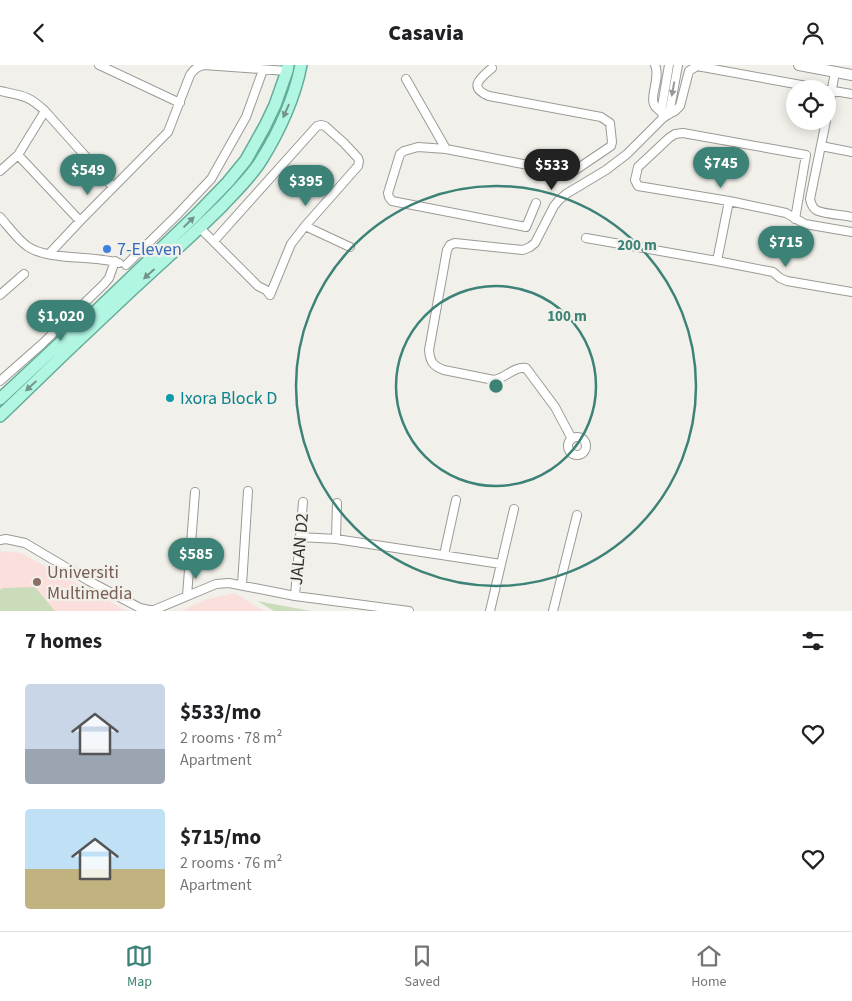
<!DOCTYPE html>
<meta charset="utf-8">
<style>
body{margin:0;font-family:"Source Sans 3",sans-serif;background:#f2f2f2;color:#202124;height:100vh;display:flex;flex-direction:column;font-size:19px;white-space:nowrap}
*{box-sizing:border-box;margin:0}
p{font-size:16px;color:#757577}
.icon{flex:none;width:28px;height:28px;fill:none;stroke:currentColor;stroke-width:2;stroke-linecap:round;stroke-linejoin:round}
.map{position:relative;height:546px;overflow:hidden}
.side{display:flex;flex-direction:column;background:#fff;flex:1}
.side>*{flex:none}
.fabs{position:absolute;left:786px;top:15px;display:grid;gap:10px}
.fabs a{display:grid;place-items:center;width:50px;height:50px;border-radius:50%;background:#fff;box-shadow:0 2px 12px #0003;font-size:25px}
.price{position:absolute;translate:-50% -42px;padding:0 11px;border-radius:18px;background:#3d8276;color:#fff;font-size:16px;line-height:32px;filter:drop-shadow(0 1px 2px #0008)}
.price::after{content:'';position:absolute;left:50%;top:30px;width:15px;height:11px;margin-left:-8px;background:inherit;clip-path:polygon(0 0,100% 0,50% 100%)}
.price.active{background:#222;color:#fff}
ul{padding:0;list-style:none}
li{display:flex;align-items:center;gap:15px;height:125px;padding:0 25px}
li span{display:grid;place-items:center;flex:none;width:140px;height:100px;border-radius:5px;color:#555}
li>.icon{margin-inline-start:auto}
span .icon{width:60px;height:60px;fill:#fffc;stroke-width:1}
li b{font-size:21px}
h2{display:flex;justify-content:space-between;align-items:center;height:60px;padding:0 25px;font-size:21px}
header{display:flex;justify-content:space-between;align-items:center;height:65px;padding:0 25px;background:#fff;font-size:22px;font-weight:800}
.tabs{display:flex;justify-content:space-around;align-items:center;height:70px;border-top:1px solid #e0e0e0;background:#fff;font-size:14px;color:#757577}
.tabs a{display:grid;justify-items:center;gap:2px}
.tabs .active{color:#3d8276}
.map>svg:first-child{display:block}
</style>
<header><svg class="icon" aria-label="back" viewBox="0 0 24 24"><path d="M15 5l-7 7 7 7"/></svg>Casavia<svg class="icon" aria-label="person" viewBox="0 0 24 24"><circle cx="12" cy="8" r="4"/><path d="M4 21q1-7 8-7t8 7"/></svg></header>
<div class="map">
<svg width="852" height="546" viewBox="0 0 852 546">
<rect width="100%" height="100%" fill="#f2f0ea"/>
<path fill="#fadfdc" d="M0,486L21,488L127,546H0Z
M235,528L264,546H181L204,535Z"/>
<path fill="#cbdcbb" d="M35,522L55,546H0V525L3,523Z
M257,536L311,546H274Z"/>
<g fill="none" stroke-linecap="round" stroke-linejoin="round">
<defs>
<path id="minor" d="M99,0L180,38
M655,0C663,19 638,42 669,49
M492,3C481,13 467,22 489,31L601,52L610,58L612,77L611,81L574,106L564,107L446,84L418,82L404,86L400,89L388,128L389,132L392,136L526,162L536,138
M406,14L446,84
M828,25L852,29
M0,26C23,31 28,30 45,46L113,122
M828,46L835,7
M662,49L661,47L669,0
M669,49L678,0
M826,56L810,134C811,139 812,142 816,145C822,149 844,150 852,152
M821,81L852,87
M18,90L80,156
M0,106L18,90L45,46
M0,152C8,161 18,175 27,181C47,196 94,190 119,198
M795,154L806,90L683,68L675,69L669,73L638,102L635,115L638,121L729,136L786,148L805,159L852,167
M305,161L350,182
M200,163L258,221L266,225L270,230
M586,173L717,196L729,136
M214,176L317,61L321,60L325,61L344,78L358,93L359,96L358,101L305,161L291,179L270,230
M49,189L80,156L168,67L190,10C194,4 197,2 204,0L287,6
M717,196L773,207L780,213L787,216L852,227
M126,200L176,151L211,114L246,52L263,5
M0,230L24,209
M0,316L42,279L104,219L109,213L115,196
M568 381a9 9 0 1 1 18 0a9 9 0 1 1-18 0Z
M572,374L555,342L526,303C514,301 506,313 494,315L444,305C433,301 430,297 429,285L447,185L450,180L455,178L523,185L530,182L535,178L554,141L559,135L566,129L606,105L627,89L663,53L669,49L675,46L680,41L689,6L697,1L823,24
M300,472L336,474L501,499
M336,474L337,438
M0,475L6,474L25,478L89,516L140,543L149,545H154L216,519L229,518L295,531L409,546
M444,490L456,435
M242,520L248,426
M187,531L195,427
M295,531L303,437
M490,546L514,444
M553,546L577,450"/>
<path id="secondary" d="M799,0L852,10"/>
<path id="primary" d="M0,334L61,277L95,247L197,149L228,117L246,95L265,61L275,40L287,6L288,0
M0,351C44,308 89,265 134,223C164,195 194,169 223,140C236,126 252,111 262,94C279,67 295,32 301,0"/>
</defs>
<use href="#minor" stroke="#9c9a95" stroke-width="10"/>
<use href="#secondary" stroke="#9c9a95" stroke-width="12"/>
<use href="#primary" stroke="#63ad99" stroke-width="14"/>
<use href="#minor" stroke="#fff" stroke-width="8"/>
<use href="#secondary" stroke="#fff" stroke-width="10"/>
<use href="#primary" stroke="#b1f5e3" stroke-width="11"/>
</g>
<defs><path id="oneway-solid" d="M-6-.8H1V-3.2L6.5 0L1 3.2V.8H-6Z" transform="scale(1.25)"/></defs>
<use fill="#989898" href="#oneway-solid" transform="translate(673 24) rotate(100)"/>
<g fill="#72948a">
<use href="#oneway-solid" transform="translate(286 46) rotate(114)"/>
<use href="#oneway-solid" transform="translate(189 157) rotate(-44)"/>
<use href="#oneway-solid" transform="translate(149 209) rotate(138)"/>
<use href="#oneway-solid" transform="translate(31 321) rotate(137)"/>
</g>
<g fill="none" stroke="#3d8276" stroke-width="2.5">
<circle cx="496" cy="321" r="100"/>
<circle cx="496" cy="321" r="200"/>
</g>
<circle fill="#3f7fe0" stroke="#f2f0ea" stroke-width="2" cx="107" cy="184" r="5"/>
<circle fill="#0f9aa8" stroke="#f2f0ea" stroke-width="2" cx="170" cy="333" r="5"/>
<circle fill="#8d6e63" stroke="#f2f0ea" stroke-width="2" cx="37" cy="517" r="5"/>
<g text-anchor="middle" stroke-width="4.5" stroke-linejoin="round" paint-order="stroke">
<g font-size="18" fill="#366cbe" stroke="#f2f0ea" text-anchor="start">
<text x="117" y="190">7-Eleven</text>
</g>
<g font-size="18" fill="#0d838f" stroke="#f2f0ea" text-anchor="start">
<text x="180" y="339">Ixora Block D</text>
</g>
<g font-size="18" fill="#323230" stroke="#f2f0ea">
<text transform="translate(299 484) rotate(-85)" y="6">JALAN D2</text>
</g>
<g font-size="18" fill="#785e54" stroke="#f2f0ea" text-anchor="start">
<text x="47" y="513">Universiti<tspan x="47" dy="21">Multimedia</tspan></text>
</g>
</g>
<circle cx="496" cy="321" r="8" fill="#3d8276" stroke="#f2f0ea" stroke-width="2.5"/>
<g font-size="15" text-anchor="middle" font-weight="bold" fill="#3d8276" stroke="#f2f0ea" stroke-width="4.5" stroke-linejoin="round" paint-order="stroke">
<text x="637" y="185">200 m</text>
<text x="567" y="256">100 m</text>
</g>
</svg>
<div class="fabs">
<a><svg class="icon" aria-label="locate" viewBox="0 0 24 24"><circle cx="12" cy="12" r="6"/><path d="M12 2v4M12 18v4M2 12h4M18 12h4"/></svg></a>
</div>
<b class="price" style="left:721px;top:124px">$745</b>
<b class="price active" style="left:552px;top:126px">$533</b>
<b class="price" style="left:88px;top:131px">$549</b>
<b class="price" style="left:306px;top:142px">$395</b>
<b class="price" style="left:786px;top:203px">$715</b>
<b class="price" style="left:61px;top:277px">$1,020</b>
<b class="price" style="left:196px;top:515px">$585</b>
</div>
<section class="side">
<h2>7 homes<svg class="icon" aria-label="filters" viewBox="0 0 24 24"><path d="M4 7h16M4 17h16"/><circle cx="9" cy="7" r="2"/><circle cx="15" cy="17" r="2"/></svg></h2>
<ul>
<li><span style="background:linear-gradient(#c9d6e8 65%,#9aa5b1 0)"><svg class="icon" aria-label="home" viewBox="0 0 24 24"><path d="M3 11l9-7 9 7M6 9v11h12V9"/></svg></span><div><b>$533/mo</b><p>2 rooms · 78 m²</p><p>Apartment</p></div><svg class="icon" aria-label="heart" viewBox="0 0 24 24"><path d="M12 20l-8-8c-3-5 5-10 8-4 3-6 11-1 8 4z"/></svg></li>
<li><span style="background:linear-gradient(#bfe0f5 60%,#c2b280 0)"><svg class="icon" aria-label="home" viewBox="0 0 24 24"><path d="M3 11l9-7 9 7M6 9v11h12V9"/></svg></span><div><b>$715/mo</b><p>2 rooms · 76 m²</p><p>Apartment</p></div><svg class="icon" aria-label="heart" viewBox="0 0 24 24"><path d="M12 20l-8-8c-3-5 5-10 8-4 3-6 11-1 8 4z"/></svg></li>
</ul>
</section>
<nav class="tabs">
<a class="active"><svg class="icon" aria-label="map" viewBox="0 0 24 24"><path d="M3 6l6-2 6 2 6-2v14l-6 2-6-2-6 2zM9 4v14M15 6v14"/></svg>Map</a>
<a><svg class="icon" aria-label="saved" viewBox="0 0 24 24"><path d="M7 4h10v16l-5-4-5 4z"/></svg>Saved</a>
<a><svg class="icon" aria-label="home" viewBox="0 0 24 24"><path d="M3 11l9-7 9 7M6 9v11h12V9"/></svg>Home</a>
</nav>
